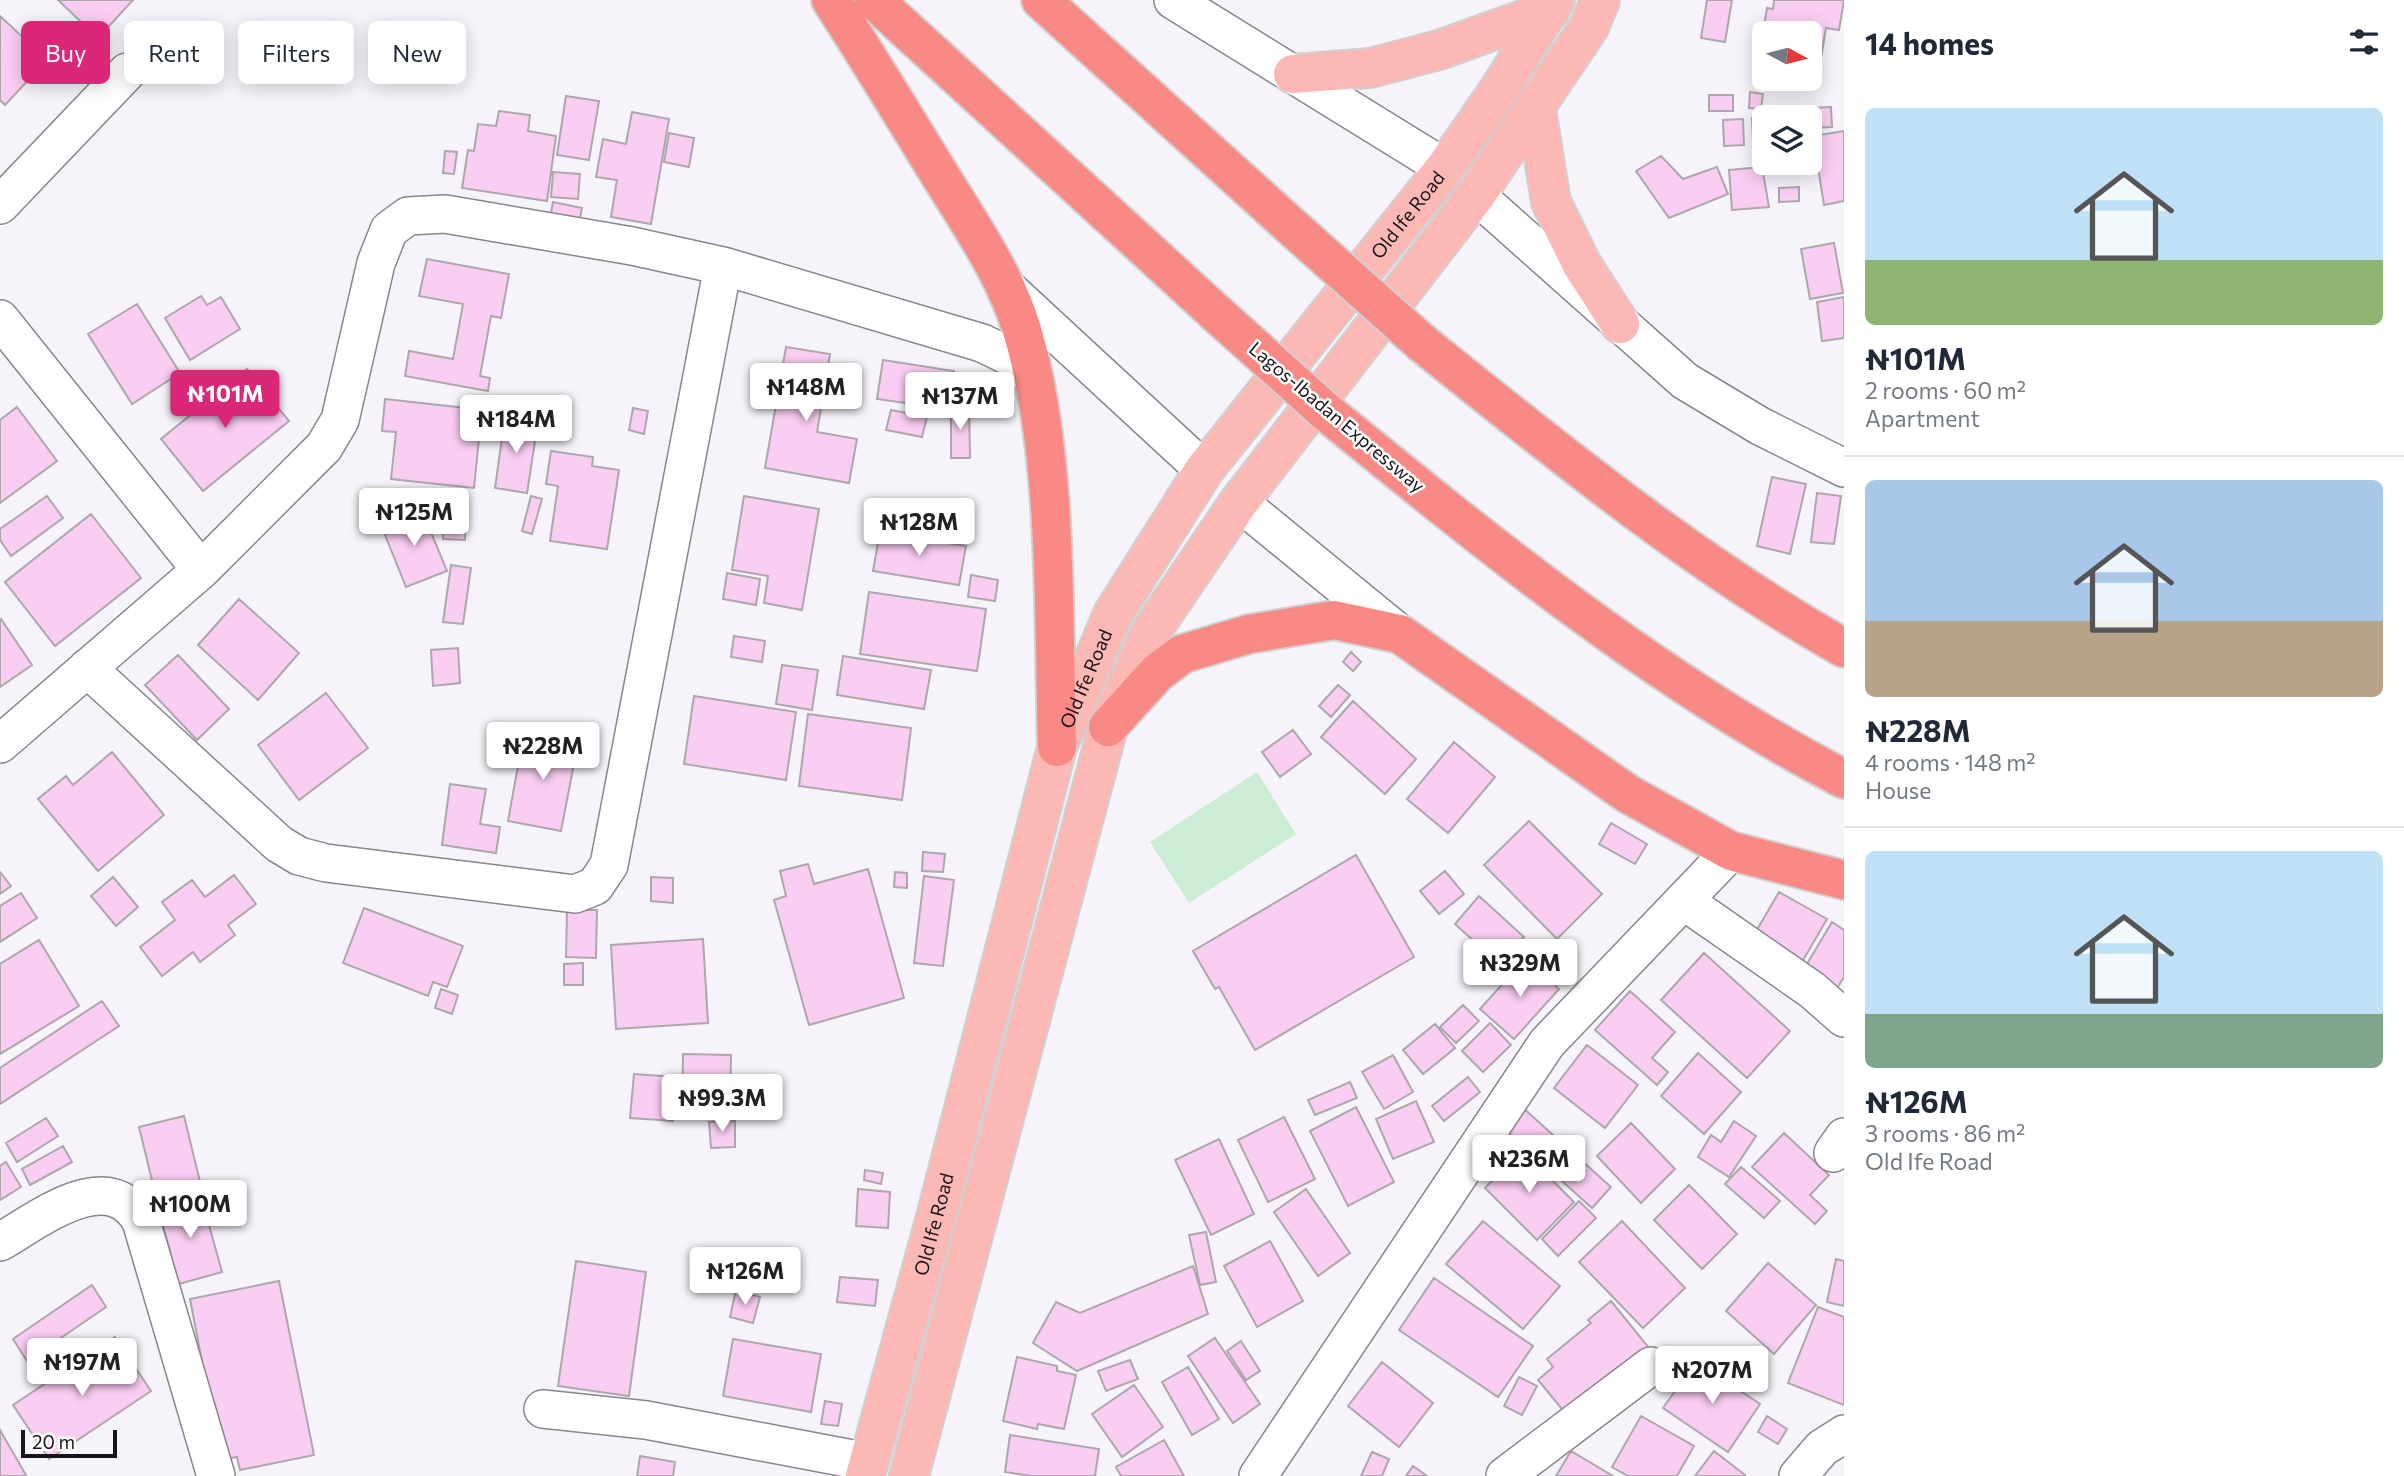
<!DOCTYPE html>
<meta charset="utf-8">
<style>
body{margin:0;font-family:Commissioner,sans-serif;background:#f2f2f3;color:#1f2937;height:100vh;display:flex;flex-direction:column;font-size:26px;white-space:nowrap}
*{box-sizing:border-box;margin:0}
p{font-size:23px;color:#747a83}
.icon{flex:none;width:38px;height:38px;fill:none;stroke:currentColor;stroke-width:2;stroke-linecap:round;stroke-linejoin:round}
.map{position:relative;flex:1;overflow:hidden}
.panel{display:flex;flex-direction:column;background:#fff;width:560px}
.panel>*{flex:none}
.guide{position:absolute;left:21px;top:21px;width:665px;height:63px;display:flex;gap:14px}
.needle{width:46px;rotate:97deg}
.controls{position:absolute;left:1752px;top:21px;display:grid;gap:14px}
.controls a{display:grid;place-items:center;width:70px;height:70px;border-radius:10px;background:#fff;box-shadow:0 4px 18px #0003;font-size:35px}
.scale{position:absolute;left:21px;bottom:18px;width:96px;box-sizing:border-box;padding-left:7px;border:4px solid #171518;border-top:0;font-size:19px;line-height:24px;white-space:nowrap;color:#171518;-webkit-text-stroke:5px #fff;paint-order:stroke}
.price{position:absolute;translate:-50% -60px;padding:0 16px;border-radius:7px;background:#fff;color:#222;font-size:23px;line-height:46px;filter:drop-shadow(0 2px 4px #0008)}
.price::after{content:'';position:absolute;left:50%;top:42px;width:21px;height:16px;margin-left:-10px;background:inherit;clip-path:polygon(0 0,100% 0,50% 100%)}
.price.selected{background:#db2777;color:#fff}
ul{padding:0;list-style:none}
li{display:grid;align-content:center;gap:14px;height:371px;padding:0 21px}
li+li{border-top:2px solid #e0e1e3}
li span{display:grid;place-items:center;height:217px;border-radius:10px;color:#555}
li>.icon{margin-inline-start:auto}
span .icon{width:126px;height:126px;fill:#fffc;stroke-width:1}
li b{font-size:30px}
h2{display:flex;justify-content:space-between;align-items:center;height:84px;padding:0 21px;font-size:30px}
.tag{padding:0 24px;border-radius:10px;background:#fff;box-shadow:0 4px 18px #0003;font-size:24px;line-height:63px}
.tag.selected{background:#db2777;color:#fff}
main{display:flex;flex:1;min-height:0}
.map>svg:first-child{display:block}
</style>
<main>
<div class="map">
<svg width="1844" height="1476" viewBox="0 0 1844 1476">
<rect width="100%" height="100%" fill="#f7f3fa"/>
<path fill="#ccedd5" d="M1257,772L1296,834L1189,903L1150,842Z"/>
<path fill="#facef2" stroke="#ada7ac" stroke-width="2" d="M58,0H133L98,38Z
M1707,0H1732L1725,42L1701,38Z
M1774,0H1844L1839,30L1826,28L1818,76L1810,75V33H1764V67L1757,66L1767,8L1773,9Z
M0,16L47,60L5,105L0,100Z
M1750,92L1763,94L1761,109L1749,108Z
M1709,95H1733V111H1709Z
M566,96L599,101L589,160L557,155Z
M1831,107L1832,127L1811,128V108Z
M499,111L530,115L528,131L556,136L547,201L462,188L468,150L474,151L478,124L496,126Z
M1792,111L1793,117H1770V113Z
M632,112L669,119L651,224L611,217L617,180L596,177L603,139L626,144Z
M1752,118H1764V139L1753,140Z
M1743,119L1744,145L1724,146L1723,120Z
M1844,131V201L1824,205L1813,136Z
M669,133L694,138L689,167L664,162Z
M445,151L457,152L454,174L443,173Z
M1661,156L1683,179L1717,167L1728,194L1669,218L1636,171Z
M1762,167L1769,207L1732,210L1729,170Z
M553,172L580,174L578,199L551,197Z
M1799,187V201L1779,202V188Z
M553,202L582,208L579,223L550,218Z
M1834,243L1843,293L1810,299L1801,249Z
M427,259L509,274L501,318L491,316L480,376L490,378L488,391L405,376L409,351L453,359L463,304L419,296Z
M201,296L207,305L221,297L240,329L190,360L165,318Z
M1844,297V338L1822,341L1817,302Z
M137,304L180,373L132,404L88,334Z
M786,347L830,354L817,432L857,439L849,483L765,468Z
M883,360L954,371L949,409L877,399Z
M247,369L289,421L203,491L161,439Z
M385,399L502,412L499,440L479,438L474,488L391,479L396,432L382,431Z
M969,405L970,458H951V406Z
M17,407L57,461L0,503V420Z
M633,408L648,411L644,434L629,430Z
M891,410L927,417L922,437L886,430Z
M505,417L538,422L527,493L495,488Z
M551,451L593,457L592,466L619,470L607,549L550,541L558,486L546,484Z
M1772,477L1806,484L1790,554L1757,546Z
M1817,493L1841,496L1834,544L1811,542Z
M47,496L63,518L11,556L0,540V529Z
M531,496L542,499L532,534L522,531Z
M744,496L819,509L802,610L764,603L768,576L732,570Z
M880,502L905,506L900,528L876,524Z
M421,508L447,571L406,587L381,525Z
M909,510L922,512L920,524L907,522Z
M927,510L967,516L964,535L924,529Z
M444,512H466L465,540L443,539Z
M91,514L141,578L55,646L5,582Z
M880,532L966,546L959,585L873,571Z
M451,565L471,568L463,624L443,622Z
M727,573L760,579L756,605L723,599Z
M971,575L998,580L995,601L968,597Z
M869,592L986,609L977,671L860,654Z
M239,599L299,653L258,700L198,645Z
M1,619L32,665L0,687V620Z
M734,636L765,641L762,662L731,657Z
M458,648L460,683L433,686L431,650Z
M1351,652L1361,662L1353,671L1343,662Z
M178,655L229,709L197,740L145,685Z
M843,656L931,670L924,709L837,695Z
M782,665L818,670L812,710L776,704Z
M1338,685L1350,695L1331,717L1319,706Z
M326,693L368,748L299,800L258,745Z
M694,696L796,712L786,780L684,764Z
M1353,701L1416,759L1385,794L1321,737Z
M808,714L911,728L902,800L799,786Z
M1293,730L1311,754L1280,777L1262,752Z
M524,733L578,743L561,831L508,821Z
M1454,742L1495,777L1448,833L1407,799Z
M112,752L164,815L98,871L38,799L66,776L73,785Z
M450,784L486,789L480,824L500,827L496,853L442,845Z
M1529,821L1602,894L1557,939L1484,865Z
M1611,823L1647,844L1635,864L1599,844Z
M923,852L945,854L943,872L922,871Z
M1356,855L1414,957L1255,1050L1219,987L1215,989L1193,951Z
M808,864L814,884L868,869L904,998L809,1025L774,900L786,896L780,871Z
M1445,871L1464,894L1439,914L1420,891Z
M0,872L11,886L0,894Z
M895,872L907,873V888L894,887Z
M234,875L256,904L228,925L235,935L200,962L193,952L162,976L140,947L175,920L162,902L192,880L205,897Z
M924,876L954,880L943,966L914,963Z
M113,877L138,907L116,926L91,896Z
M651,877L673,878V903L651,901Z
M1779,892L1827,919L1802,962L1754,935Z
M21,893L37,918L0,942V906Z
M1479,896L1524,937L1499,964L1455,924Z
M364,908L463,946L447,987L433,982L428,996L343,963Z
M567,910H597L596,958L566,957Z
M1832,922L1844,930V977L1834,993L1801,974Z
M703,939L708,1023L616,1029L611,945Z
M39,940L79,1006L0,1054V964Z
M1704,953L1790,1031L1747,1078L1661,1000Z
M1526,958L1559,989L1514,1039L1480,1009Z
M583,963V985H564V964Z
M441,989L458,995L452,1014L435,1008Z
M1630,991L1675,1032L1652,1058L1668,1072L1657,1085L1595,1030Z
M102,1001L119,1026L0,1104V1068Z
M1463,1005L1479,1021L1456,1043L1440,1027Z
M1490,1023L1511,1045L1483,1072L1462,1051Z
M1435,1024L1455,1048L1423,1074L1403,1050Z
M1587,1045L1638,1085L1605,1128L1554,1088Z
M1698,1053L1741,1092L1704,1134L1661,1096Z
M683,1054L731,1055L730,1114L682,1113Z
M1393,1055L1413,1092L1384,1109L1362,1072Z
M634,1074L676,1077L673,1121L630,1118Z
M1468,1077L1480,1092L1444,1121L1432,1106Z
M1350,1082L1357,1098L1315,1115L1308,1100Z
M1416,1101L1434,1142L1393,1159L1376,1119Z
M1356,1107L1394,1182L1348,1206L1310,1131Z
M1522,1107L1611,1187L1592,1208L1503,1128Z
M184,1116L202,1190L157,1201L139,1127Z
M1284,1117L1315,1179L1268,1202L1238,1140Z
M46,1118L58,1136L17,1162L6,1143Z
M735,1121V1147L711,1148L709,1122Z
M1734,1121L1756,1136L1729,1177L1698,1157L1711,1135L1721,1142Z
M1631,1123L1675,1169L1641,1203L1597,1156Z
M1784,1133L1829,1175L1810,1195L1827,1211L1815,1224L1752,1167Z
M1219,1139L1254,1214L1211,1235L1175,1160Z
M63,1146L72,1162L30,1185L22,1169Z
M1522,1150L1574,1202L1537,1240L1485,1188Z
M6,1162L21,1187L0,1200V1166Z
M1741,1167L1780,1201L1764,1218L1725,1184Z
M865,1170L883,1173L881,1184L864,1180Z
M1689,1185L1737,1234L1702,1269L1654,1220Z
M858,1189L890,1192L888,1228L856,1226Z
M1306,1189L1350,1253L1318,1276L1274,1212Z
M201,1196L222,1272L179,1284L158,1208Z
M1579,1201L1596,1218L1558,1256L1542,1239Z
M1483,1221L1560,1286L1523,1329L1446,1264Z
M1622,1221L1685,1288L1643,1328L1579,1262Z
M1206,1232L1216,1282L1200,1285L1189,1235Z
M1270,1241L1303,1301L1257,1327L1224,1266Z
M1836,1259L1844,1261V1306L1827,1302Z
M576,1261L646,1272L629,1396L558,1386Z
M1768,1263L1816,1305L1774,1354L1726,1311Z
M1193,1266L1208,1314L1077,1371L1033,1343L1056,1302L1080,1313Z
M840,1277L878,1280L875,1306L837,1302Z
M1434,1278L1533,1346L1498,1397L1399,1330Z
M279,1281L314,1455L240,1470L237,1457L221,1460L190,1299Z
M92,1285L106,1307L27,1361L13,1339Z
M736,1290L760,1297L753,1323L730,1317Z
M1611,1301L1649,1348L1567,1415L1538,1380L1553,1367L1547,1359L1591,1323L1588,1320Z
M1818,1307L1844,1317V1405L1788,1383Z
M115,1337L151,1391L49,1459L13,1405Z
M1215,1338L1260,1404L1233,1423L1188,1356Z
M733,1339L821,1354L811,1412L723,1396Z
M1241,1341L1260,1371L1246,1380L1227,1351Z
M1017,1357L1057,1366V1371L1076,1375L1064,1429L1038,1424L1037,1429L1003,1421Z
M1130,1360L1138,1379L1106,1391L1098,1371Z
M1696,1361L1760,1404L1728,1452L1663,1408Z
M1382,1362L1433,1403L1399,1447L1348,1406Z
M1188,1367L1219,1419L1192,1435L1162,1382Z
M1519,1377L1537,1386L1522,1415L1504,1406Z
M1134,1385L1163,1427L1122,1457L1092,1414Z
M825,1401L842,1404L838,1426L821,1424Z
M1641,1416L1694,1446L1677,1476H1628L1612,1467Z
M1767,1416L1787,1429L1778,1444L1758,1432Z
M0,1430L26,1475L24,1476H0Z
M1010,1435L1099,1449L1095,1476H1032L1005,1472Z
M1164,1440L1184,1476H1121L1116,1467Z
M1571,1451L1613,1476H1556Z
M1714,1451L1745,1475V1476H1695Z
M1372,1452L1389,1459L1382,1476H1361Z
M640,1456L675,1462L673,1476H637Z
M1413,1466L1427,1476H1406Z"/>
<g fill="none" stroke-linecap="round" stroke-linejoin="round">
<defs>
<path id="minor" d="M1173,0L1445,168
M1476,195L1685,381L1760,426L1844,468
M0,205L127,72
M1006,287L1204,470
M0,319L201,570
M1239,502L1400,634
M87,668L279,844L299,856L326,863L575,894L595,886L609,865L723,266
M0,744L201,570L324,447L340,420L376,263L389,230L408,216L445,214L632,246L723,266L982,343L1013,358L1034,379
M1684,901L1812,990L1844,1018
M1833,1153L1844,1137
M0,1242C40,1219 108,1164 141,1221L216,1476
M543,1409L646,1420L868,1462
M1258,1476L1547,1043L1731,851
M1505,1476L1651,1366
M1798,1476L1822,1448L1844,1434"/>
<g id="major">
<path d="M1293,74L1370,68L1439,50L1550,10"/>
<path d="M1536,109L1551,202L1582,265L1620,324"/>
<path id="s1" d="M865,1476L936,1217L1057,747L1113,614L1204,470L1445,168L1499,90L1555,0"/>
<path d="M909,1476L1108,727L1152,630L1239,502L1476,195L1589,27L1600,0"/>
</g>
<path id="highway" d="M831,0C869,59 906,120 943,180C972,227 1006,276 1022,330C1059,456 1053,615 1057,747
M874,0L1216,313
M1041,0L1292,227
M1422,343C1558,452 1692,562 1844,648
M1325,411C1487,543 1657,682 1844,779
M1108,727L1157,673L1182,654L1249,634L1334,620L1400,634L1628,794L1731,851L1844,880"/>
</defs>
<use href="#minor" stroke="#89858b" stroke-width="40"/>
<use href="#major" stroke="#d1d0d1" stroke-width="42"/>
<use href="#highway" stroke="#d1d0d1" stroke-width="42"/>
<use href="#minor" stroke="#fff" stroke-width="37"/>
<use href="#major" stroke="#fbb8b5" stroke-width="38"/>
<use href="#highway" stroke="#f88984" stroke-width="38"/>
<defs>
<path id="highway-bridge" d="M1292,227L1422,343
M1216,313L1325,411"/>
</defs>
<use href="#highway-bridge" stroke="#d1d0d1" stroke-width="42" stroke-linecap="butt"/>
<use href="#highway-bridge" stroke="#f88984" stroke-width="38"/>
</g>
<g text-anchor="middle" stroke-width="5" stroke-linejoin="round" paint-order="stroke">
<g font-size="19" fill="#171518" stroke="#fff">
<text dy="7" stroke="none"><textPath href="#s1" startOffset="1395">Old Ife Road</textPath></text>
<text transform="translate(1337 417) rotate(40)" y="7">Lagos-Ibadan Expressway</text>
<text dy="7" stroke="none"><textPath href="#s1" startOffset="828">Old Ife Road</textPath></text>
<text dy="7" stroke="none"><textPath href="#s1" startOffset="261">Old Ife Road</textPath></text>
</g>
</g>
</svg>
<div class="controls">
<a><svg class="needle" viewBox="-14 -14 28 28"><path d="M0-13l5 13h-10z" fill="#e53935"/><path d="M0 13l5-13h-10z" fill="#747a83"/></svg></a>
<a><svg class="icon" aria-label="layers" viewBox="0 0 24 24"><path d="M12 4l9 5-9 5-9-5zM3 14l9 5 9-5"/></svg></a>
</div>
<div class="scale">20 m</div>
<b class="price" style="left:806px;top:423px">₦148M</b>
<b class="price selected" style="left:225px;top:430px">₦101M</b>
<b class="price" style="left:960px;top:432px">₦137M</b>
<b class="price" style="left:516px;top:455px">₦184M</b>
<b class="price" style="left:414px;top:548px">₦125M</b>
<b class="price" style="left:919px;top:558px">₦128M</b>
<b class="price" style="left:543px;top:782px">₦228M</b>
<b class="price" style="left:1520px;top:999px">₦329M</b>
<b class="price" style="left:722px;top:1134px">₦99.3M</b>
<b class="price" style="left:1529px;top:1195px">₦236M</b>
<b class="price" style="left:190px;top:1240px">₦100M</b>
<b class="price" style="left:745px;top:1307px">₦126M</b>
<b class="price" style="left:82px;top:1398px">₦197M</b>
<b class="price" style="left:1712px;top:1406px">₦207M</b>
<div class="guide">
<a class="tag selected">Buy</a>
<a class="tag">Rent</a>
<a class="tag">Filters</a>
<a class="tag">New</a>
</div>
</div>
<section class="panel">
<h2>14 homes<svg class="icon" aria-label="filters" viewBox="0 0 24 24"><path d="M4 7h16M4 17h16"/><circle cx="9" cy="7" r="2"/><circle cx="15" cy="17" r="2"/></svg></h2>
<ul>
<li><span style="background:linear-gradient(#bfe0f5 70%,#8fb573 0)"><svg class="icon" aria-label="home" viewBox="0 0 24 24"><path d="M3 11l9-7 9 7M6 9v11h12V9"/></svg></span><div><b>₦101M</b><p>2 rooms · 60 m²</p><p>Apartment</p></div></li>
<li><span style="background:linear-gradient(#a9c7e8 65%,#b9a48a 0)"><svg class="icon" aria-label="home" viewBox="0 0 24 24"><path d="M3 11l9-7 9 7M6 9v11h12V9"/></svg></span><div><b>₦228M</b><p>4 rooms · 148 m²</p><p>House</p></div></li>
<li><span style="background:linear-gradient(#bfe0f5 75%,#7fa58c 0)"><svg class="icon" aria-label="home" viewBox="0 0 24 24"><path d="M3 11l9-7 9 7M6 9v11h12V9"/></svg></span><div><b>₦126M</b><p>3 rooms · 86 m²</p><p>Old Ife Road</p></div></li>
</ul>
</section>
</main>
